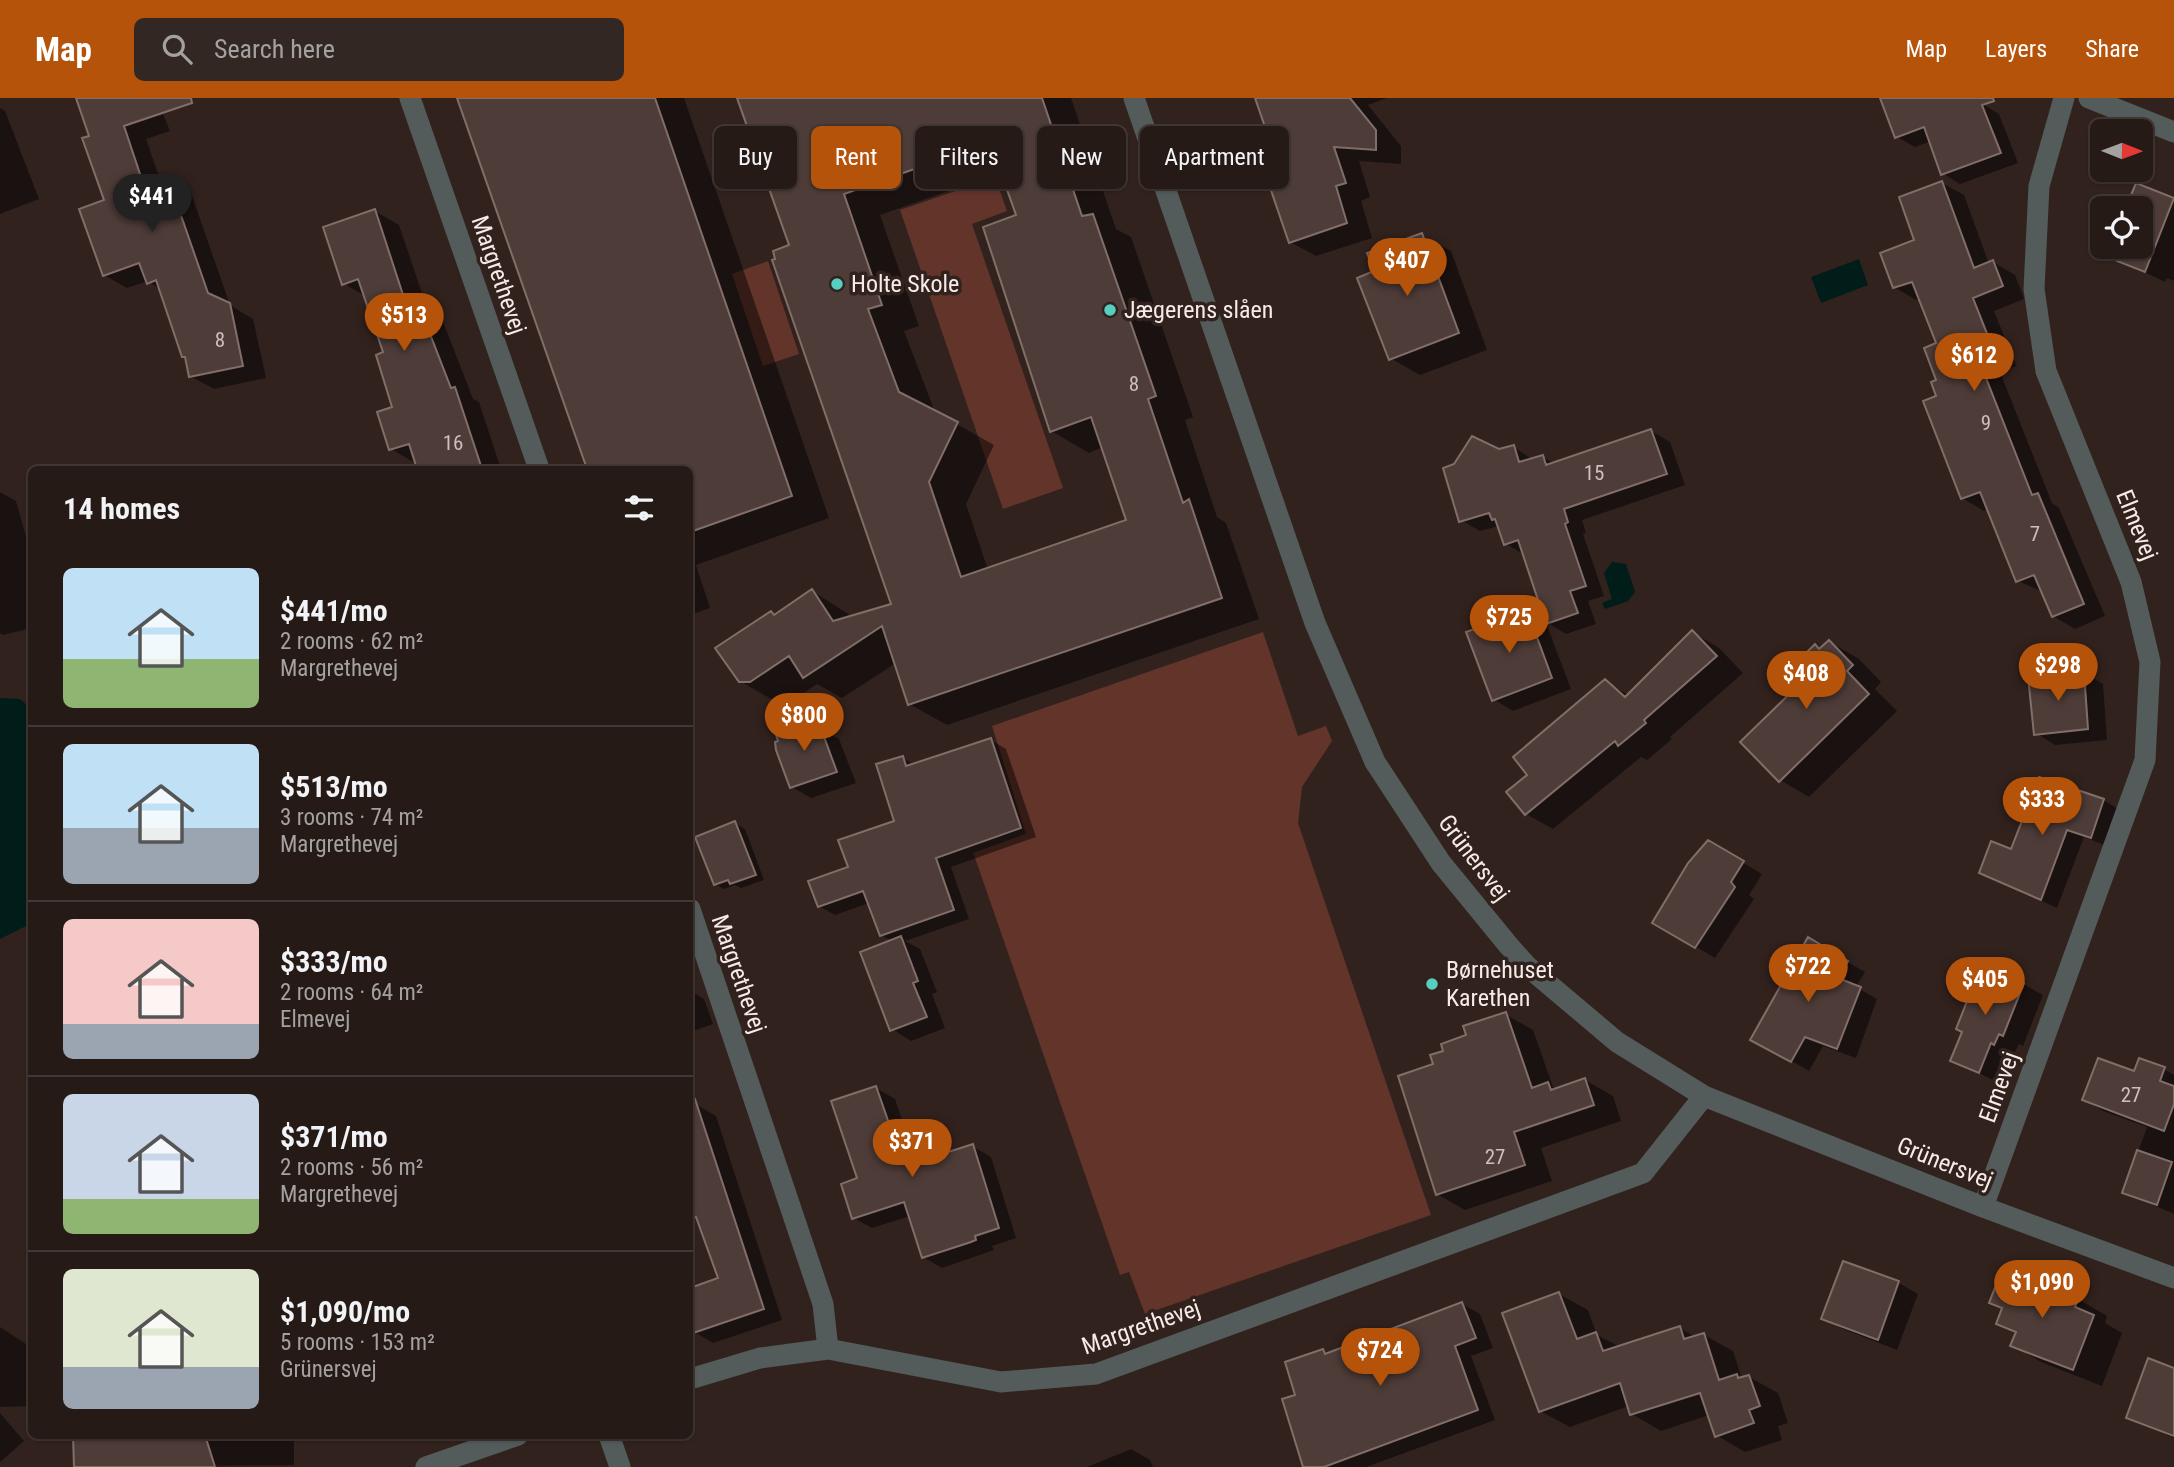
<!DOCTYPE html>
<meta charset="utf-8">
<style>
body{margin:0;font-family:"Roboto Condensed",sans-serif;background:#322723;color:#f1f3f6;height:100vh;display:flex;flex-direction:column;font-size:26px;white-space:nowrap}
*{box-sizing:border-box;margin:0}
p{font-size:23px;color:#a4a1a1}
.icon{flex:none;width:38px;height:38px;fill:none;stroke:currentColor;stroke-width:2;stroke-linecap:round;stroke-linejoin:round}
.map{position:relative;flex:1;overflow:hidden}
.sheet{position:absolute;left:28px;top:368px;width:665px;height:973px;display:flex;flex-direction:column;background:#261a16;border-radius:10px;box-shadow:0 2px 5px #0004,0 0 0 2px #423835}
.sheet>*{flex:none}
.banner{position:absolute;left:714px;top:28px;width:665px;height:63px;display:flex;gap:14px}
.needle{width:46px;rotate:91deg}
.buttons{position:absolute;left:2090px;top:21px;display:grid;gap:14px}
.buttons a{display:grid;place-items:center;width:63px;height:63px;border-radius:10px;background:#261a16;box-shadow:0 2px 5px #0004,0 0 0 2px #423835;font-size:35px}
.price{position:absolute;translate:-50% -60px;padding:0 16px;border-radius:24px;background:#b45309;color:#fff;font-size:23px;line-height:46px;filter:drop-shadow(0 2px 4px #0008)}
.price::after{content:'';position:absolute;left:50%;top:42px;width:21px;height:16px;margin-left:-10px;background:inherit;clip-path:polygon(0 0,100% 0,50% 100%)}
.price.active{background:#222;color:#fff}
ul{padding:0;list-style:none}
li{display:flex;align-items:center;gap:21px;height:175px;padding:0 35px}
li+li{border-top:2px solid #423835}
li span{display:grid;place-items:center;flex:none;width:196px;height:140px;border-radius:10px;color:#555}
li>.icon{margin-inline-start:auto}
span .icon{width:84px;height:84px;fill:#fffc;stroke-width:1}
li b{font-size:30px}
h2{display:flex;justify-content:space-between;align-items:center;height:84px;padding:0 35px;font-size:30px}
.pill{padding:0 24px;border-radius:10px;background:#261a16;box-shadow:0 2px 5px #0004,0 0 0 2px #423835;font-size:24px;line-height:63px}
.pill.active{background:#b45309;color:#fff}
header{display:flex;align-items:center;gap:42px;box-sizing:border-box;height:98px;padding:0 35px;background:#b45309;color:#fff}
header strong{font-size:33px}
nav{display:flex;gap:38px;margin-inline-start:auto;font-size:24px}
.search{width:490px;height:63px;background:#322723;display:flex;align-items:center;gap:18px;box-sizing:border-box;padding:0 24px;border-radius:10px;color:#a4a1a1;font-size:26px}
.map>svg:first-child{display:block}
</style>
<header>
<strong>Map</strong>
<div class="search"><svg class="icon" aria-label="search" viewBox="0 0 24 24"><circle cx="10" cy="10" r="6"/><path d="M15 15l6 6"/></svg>Search here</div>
<nav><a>Map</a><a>Layers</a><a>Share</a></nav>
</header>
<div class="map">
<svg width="2174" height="1369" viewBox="0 0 2174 1369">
<rect width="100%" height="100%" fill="#32221e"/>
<path fill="#63342a" d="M967,0L1007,113L972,126L1063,390L1003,411L900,112L970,88L941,3Z
M768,163L799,256L763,268L732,176Z
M1263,534L1298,638L1326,628L1332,643L1302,689L1298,725L1431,1117L1145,1216L1129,1174L1120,1177L974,757L973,755L1026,736L992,628Z"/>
<path fill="#001d1a" d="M1859,161L1868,187L1821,205L1811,179Z
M1612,464L1626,466L1635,494L1628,503L1605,511L1602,505L1612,501L1604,475Z
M0,600L20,601L32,612L31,817L26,828L0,841Z"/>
<path fill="#0007" fill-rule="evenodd" d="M78,0H188L190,7L163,16L170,33L146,41L161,84L168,81L191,95L230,207L253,221L266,280L214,291L190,278L161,192L148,183L127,190L104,177L106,103Z
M459,0H684L829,420L696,467L710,510L690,517V371H588Z
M739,0H1071L1116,131L1131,139L1193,319L1185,322L1217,419L1226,425L1259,521L947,627L909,606L896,565L842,600L817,586L788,605H778L740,583L771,515L776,517L812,493L853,519L893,507L791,148ZM1003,74L1018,118L1051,333L1089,355L1103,349L1128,423L988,472L966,406L994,347L935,314L904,233L919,228L880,117Z
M1257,0H1387L1368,7L1401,48V66L1359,63L1370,99L1361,103L1372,140L1316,158L1290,144L1277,59Z
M1882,0H1944L1981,5L1999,16L2018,65L1960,86L1942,75L1931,43L1915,49L1897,39Z
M0,10L5,13L39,101L0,116Z
M1942,85L1964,97L1989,166L1993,164L2015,177L2024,201L1994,213L2016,268L2000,274L2052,405L2059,410L2105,518L2075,531L2053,518L2043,494L2018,483L1988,411L1984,413L1962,400L1938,299V246L1920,201L1916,202L1894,189Z
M2137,87L2174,102V183L2167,180L2165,184L2119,162L2116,149H2140V110H2123L2126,103L2130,104Z
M375,113L399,127L428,213L442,221L473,301L479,304L501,371H419L415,365L391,351L394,310L385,255L365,198L343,185Z
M1421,137L1451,153L1487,252L1420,277L1390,260L1376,174Z
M1651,333L1670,344L1685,387L1582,422L1586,435L1583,436L1604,498L1588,503L1596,526L1566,536L1548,525L1525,457L1506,446L1499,428L1480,433L1461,422L1499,353L1514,349L1533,362L1543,359L1555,366Z
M0,394L16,403L32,460V530L3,537L0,535Z
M1526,514L1546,525L1571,591L1513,613L1493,601Z
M1692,534L1719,550L1743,575L1670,639L1672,641L1647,662L1641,659L1553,731L1526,716L1605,584L1630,598Z
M1830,544L1859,561L1881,584L1875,591L1897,613L1809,699L1780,682L1815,548L1821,552Z
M2083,574L2103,586L2107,642L2055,647L2036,635Z
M812,620L831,631L833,638L839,641L856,685L811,700L792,689Z
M991,642L1006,651L1036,739L951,769L969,821L905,843L920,851L937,894L932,896L945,930L911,943L892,931V843L881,837L869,805L835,817L819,808L850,770L896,724L903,660L915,667Z
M2103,702L2120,712L2107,748L2084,739L2057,810L1981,775L2012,753Z
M735,725L745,731L764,782L741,790L735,787L724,791L715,786Z
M1708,744L1762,776L1749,797L1754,801L1715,860L1654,824Z
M1809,842L1865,874L1856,889L1877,901L1856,960L1823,948L1809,973L1753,941Z
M2023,886L2043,897L2023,948L2019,946L2014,956L2011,955L1999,985L1952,962Z
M690,892L704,901L713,926L690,934Z
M1505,916L1533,932L1553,989L1558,991L1585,982L1613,998L1621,1023L1541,1050L1552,1083L1465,1112L1437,1096L1436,967L1446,954Z
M2164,971L2174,977V1116L2124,1094L2147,1029L2103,1013L2084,1001L2135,975Z
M876,990L895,1001L906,1034L918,1041L925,1063L972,1048L991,1059L1016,1140L992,1148L994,1152L942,1170L923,1159L910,1118L872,1130L854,1120Z
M697,1007L716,1018L782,1222L713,1245L694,1234L690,1222V1192L721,1181L700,1124L693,1120L690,1110V1009Z
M1844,1165L1899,1185L1918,1196L1897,1252L1843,1231L1823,1220Z
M2032,1191L2078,1201L2107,1218L2105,1225L2122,1235L2102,1288L2041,1264L2012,1247L2017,1236L1998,1225L2003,1211L1991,1204Z
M1559,1196L1588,1212L1597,1237L1620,1249L1680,1230L1695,1239L1704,1237L1733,1253L1742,1281L1749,1279L1778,1295L1788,1325L1778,1328L1782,1342L1745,1354L1716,1337L1709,1317L1661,1333L1632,1316L1629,1308L1570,1329L1540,1313Z
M1462,1206L1480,1216L1493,1250L1471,1258L1495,1322L1366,1369H1305L1297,1298L1323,1253L1330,1257Z
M0,1229L32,1250V1308L0,1309Z
M2174,1272V1340L2128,1319Z
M0,1315L24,1343L0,1364Z
M75,1337H294V1367L76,1369Z
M1131,1351L1150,1362L1153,1369H1087Z"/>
<path fill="#4e3c38" stroke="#826e69" stroke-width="2" fill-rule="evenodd" d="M76,0H191L192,5L124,28L144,88L168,80L208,195L230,205L243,268L189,279L185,259H182L156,182L147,186L139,165L103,178L79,111L104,102L82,40L89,38Z
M457,0H655L792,398L690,434V371H587Z
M737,0H1042L1082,118L1093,116L1156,298L1148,301L1183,405L1189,401L1222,500L908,607L882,528L803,580L789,558L750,584H739L715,550L771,513L774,517L812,491L833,523L891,506L772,162L775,161L773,153L789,147ZM990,44L1016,117L983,129L1050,334L1091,319L1126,422L961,479L929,384L958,324L899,294L868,211L882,207L844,96Z
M1255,0H1350L1376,32V52L1334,49L1346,85L1336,88L1347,125L1289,145L1261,63L1275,58Z
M1880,0H1993L1994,3L1982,7L2001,55L1941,77L1924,29L1895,40Z
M1942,83L1974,170L1993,162L2003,188L1973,200L1995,256L1979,262L2032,397L2038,395L2084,506L2052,519L2034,477L2016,484L1980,394L1961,401L1923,303L1936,298L1931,284L1936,282L1924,250L1936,245L1912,184L1893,190L1880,155L1914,142L1899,99Z
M2136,85L2174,100L2145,174L2117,163L2118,160L2114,157L2115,149H2140V110H2112L2116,101L2123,105L2125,100L2129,102Z
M375,111L407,209L418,205L451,290L455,289L482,371H417L409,346L389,352L377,314L392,309L376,257L383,254L358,181L342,187L323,129Z
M1422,135L1459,235L1389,262L1357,180L1374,173L1367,155Z
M1651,331L1667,376L1564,411L1568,424L1565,426L1586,488L1570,493L1578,515L1546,526L1518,442L1504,447L1495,421L1492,422L1489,415L1459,424L1443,370L1454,366L1472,338L1499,351L1514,347L1519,364L1543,357L1546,367Z
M1527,512L1552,580L1492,603L1466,534Z
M1692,532L1717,558L1644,622L1646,625L1618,648L1615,643L1525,717L1506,694L1527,677L1513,659L1605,581L1625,599Z
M1829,542L1853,567L1847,573L1869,596L1779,684L1740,644L1806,580L1794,567L1815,546L1819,551Z
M2084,573L2088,631L2034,637L2028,578Z
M812,618L816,630L820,628L837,674L790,690L776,652L775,644L778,643L775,633Z
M991,640L1021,730L936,760L954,812L880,838L863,793L818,809L808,783L848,769L838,742L894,723L876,666L903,658L906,668Z
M2039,679L2104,701L2091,740L2067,732L2041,802L1979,775L1991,743L2011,751Z
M735,723L756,777L730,786L728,782L714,787L695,739Z
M1708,742L1744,763L1731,784L1735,789L1695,850L1652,825L1688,765Z
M901,838L918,883L913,885L927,919L890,933L860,854Z
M1808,839L1848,863L1838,880L1861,889L1837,951L1805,939L1791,964L1750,942Z
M1981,868L2024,885L2003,938L1999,936L1994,947L1991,945L1979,975L1950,963L1962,934L1956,931Z
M1506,914L1532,990L1548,984L1551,992L1585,980L1594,1007L1514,1034L1525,1067L1436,1097L1398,978L1433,966L1430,957L1443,953L1441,946L1466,937L1463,928Z
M2098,960L2134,973L2139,960L2165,969L2160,983L2174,988V1006L2164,1033L2082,1002Z
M876,988L891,1031L899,1029L911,1066L973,1046L999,1130L975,1138L976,1142L971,1144L922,1160L904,1104L852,1121L841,1086L857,1080L831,1003Z
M695,1001L764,1211L690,1236V1190L718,1180L696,1119L690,1121V1002Z
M2137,1052L2172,1064L2157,1107L2122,1095Z
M1843,1163L1899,1183L1878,1242L1821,1221Z
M2000,1177L2031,1189L2034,1182L2079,1199L2075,1209L2094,1217L2073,1272L2010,1248L2016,1234L1996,1226L2002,1210L1989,1205Z
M1559,1194L1577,1241L1596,1234L1603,1253L1680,1228L1684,1241L1704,1235L1719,1282L1737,1276L1738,1280L1749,1277L1760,1308L1749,1312L1754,1325L1715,1339L1700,1295L1630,1317L1620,1285L1539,1314L1502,1215Z
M1462,1204L1476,1240L1455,1248L1478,1312L1324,1369H1303L1282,1301L1295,1297L1285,1264L1323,1251L1325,1256Z
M2148,1260L2174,1270V1338L2126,1320Z
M73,1337H205L215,1369H74Z"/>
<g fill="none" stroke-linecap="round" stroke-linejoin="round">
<path stroke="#535c5b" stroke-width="21" d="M410,0L539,371
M1134,0L1315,525L1375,664L1441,765L1509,848L1527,868L1617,944L1704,998L1983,1109L2174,1180
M2089,0L2174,34
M690,811L823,1206L828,1251L1001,1284L1096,1276L1643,1075L1704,998
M1983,1109L2145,662L2150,564L2131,484L2046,273L2034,191L2039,88L2064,0
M690,1281L760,1260L828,1251
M609,1337L620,1369
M426,1369L518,1337"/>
</g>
<g fill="#57cec2" stroke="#32221e" stroke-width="2.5">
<circle cx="837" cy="186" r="7"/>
<circle cx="1110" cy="212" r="7"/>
<circle cx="1432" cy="886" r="7"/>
</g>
<g text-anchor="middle" stroke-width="7" stroke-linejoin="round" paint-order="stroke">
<g font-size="21" fill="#cdbfbc">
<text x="220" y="249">8</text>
<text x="1134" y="293">8</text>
<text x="1986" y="332">9</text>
<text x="453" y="352">16</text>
<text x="1594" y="382">15</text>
<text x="2035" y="443">7</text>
<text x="2131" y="1004">27</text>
<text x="1495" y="1066">27</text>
</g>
<g font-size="24" fill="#f7ebe8" stroke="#32221e">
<text transform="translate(499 177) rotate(71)" y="8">Margrethevej</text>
<text transform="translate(2137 427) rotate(68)" y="8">Elmevej</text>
<text transform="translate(1474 760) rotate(53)" y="8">Grünersvej</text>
<text transform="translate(739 876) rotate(71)" y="8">Margrethevej</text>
<text transform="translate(1999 989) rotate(-70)" y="8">Elmevej</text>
<text transform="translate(1945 1065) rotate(22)" y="8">Grünersvej</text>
<text transform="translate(1141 1229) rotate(-19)" y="8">Margrethevej</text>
</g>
<g font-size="24" fill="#f7ebe8" stroke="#32221e" text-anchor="start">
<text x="851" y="194">Holte Skole</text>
<text x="1124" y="220">Jægerens slåen</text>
<text x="1446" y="880">Børnehuset<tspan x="1446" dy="28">Karethen</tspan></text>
</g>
</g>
</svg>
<div class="buttons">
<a><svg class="needle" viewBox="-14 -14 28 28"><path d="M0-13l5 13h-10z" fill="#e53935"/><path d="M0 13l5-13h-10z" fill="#a4a1a1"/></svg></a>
<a><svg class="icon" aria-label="locate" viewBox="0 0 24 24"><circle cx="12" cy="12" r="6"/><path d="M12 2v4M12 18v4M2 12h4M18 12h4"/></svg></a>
</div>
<b class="price active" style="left:152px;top:136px">$441</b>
<b class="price" style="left:1407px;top:200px">$407</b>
<b class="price" style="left:404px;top:255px">$513</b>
<b class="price" style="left:1974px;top:295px">$612</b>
<b class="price" style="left:1509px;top:557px">$725</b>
<b class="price" style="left:2058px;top:605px">$298</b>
<b class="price" style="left:1806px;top:613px">$408</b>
<b class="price" style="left:804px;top:655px">$800</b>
<b class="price" style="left:2042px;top:739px">$333</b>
<b class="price" style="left:1808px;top:906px">$722</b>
<b class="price" style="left:1985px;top:919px">$405</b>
<b class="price" style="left:912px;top:1081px">$371</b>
<b class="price" style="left:2042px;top:1222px">$1,090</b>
<b class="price" style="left:1380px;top:1290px">$724</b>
<div class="banner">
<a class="pill">Buy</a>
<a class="pill active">Rent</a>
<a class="pill">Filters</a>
<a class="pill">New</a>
<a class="pill">Apartment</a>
</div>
<section class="sheet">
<h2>14 homes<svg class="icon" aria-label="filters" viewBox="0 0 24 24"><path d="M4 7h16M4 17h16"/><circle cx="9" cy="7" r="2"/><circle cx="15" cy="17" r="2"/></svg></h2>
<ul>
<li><span style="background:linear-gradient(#bfe0f5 65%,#8fb573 0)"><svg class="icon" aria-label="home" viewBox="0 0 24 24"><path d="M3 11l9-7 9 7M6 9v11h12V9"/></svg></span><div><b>$441/mo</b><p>2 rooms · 62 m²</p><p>Margrethevej</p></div></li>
<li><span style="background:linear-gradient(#bfe0f5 60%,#9aa5b1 0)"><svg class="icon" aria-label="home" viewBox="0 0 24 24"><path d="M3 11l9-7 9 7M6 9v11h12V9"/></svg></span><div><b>$513/mo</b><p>3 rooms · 74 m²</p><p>Margrethevej</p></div></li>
<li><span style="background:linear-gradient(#f6c9c9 75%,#9aa5b1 0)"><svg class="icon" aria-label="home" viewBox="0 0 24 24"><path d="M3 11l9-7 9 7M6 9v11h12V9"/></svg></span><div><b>$333/mo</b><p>2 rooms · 64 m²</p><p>Elmevej</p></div></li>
<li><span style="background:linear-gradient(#c9d6e8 75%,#8fb573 0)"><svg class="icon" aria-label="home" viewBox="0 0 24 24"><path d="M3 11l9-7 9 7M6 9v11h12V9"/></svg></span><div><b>$371/mo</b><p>2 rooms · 56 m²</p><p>Margrethevej</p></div></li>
<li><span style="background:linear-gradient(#dfe7d0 70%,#9aa5b1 0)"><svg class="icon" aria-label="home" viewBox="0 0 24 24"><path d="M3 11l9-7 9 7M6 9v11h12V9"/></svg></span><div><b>$1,090/mo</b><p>5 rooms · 153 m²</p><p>Grünersvej</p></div></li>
</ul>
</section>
</div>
